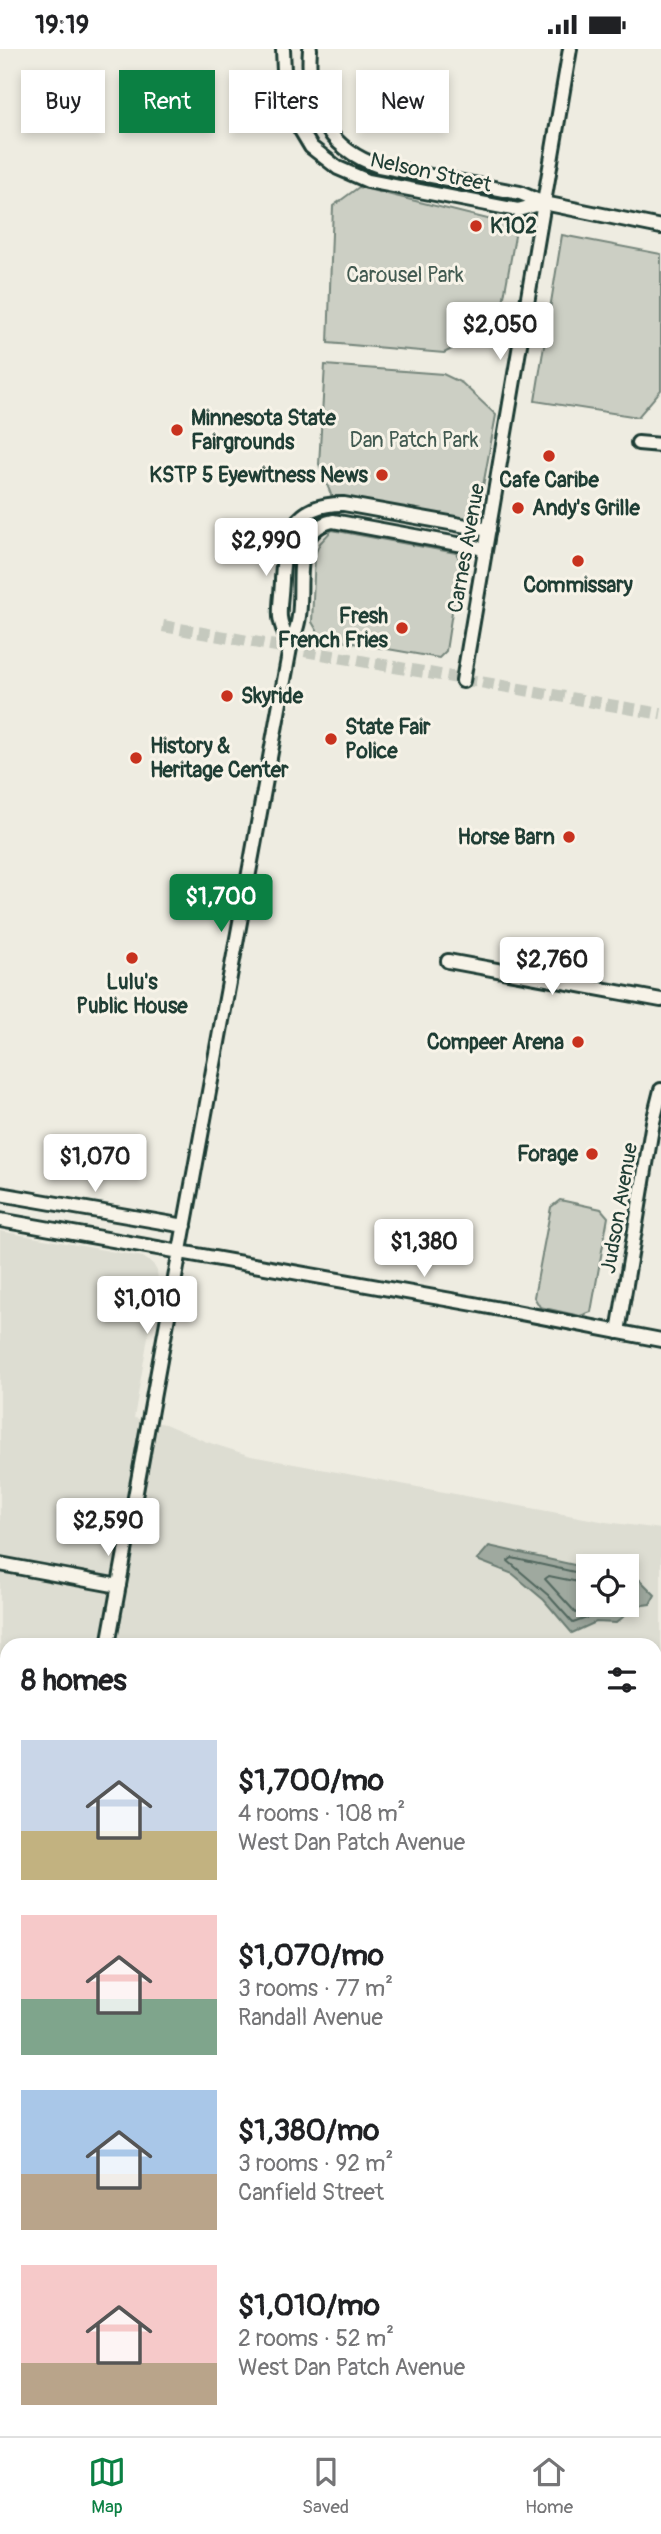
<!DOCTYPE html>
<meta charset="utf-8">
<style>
body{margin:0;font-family:Pangolin,sans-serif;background:#f2f2f2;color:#202124;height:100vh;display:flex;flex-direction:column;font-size:26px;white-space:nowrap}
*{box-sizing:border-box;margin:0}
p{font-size:23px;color:#757577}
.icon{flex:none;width:38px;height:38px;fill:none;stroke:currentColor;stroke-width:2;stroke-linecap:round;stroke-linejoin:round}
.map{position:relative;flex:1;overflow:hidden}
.drawer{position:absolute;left:0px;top:1589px;width:662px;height:798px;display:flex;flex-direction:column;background:#fff;border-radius:21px 21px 0 0;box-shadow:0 4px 10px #0003}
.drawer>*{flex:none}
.hud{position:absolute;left:21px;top:21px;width:620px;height:63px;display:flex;gap:14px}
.tools{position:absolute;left:576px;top:1505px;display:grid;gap:14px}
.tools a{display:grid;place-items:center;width:63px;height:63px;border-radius:0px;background:#fff;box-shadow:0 4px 10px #0003;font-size:35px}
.price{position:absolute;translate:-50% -60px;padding:0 16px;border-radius:7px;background:#fff;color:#222;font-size:23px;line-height:46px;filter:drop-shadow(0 2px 4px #0008)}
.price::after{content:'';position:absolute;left:50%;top:42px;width:21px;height:16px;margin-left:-10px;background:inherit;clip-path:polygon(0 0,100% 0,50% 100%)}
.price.current{background:#0b8043;color:#fff}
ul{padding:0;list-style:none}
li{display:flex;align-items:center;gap:21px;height:175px;padding:0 21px}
li span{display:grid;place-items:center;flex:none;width:196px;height:140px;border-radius:0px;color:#555}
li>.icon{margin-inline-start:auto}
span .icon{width:84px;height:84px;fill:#fffc;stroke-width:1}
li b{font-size:30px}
h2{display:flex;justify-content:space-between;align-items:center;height:84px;padding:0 21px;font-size:30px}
.chip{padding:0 24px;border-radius:0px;background:#fff;box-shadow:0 4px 10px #0003;font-size:24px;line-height:63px}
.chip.current{background:#0b8043;color:#fff}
.status{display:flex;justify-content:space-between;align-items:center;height:49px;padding:0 35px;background:#fff;direction:ltr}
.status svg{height:19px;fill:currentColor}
.menu{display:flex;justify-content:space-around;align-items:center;height:98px;border-top:2px solid #e0e0e0;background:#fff;font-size:19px;color:#757577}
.menu a{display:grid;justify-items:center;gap:4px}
.menu .current{color:#0b8043}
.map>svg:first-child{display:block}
</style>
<div class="status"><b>19:19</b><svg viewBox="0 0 49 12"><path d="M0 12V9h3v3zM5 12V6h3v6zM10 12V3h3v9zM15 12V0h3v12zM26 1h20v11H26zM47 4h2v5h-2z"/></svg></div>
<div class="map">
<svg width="661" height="2387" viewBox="0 0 661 2387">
<rect width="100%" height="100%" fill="#eeece1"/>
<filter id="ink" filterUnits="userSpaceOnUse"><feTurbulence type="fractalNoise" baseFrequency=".0143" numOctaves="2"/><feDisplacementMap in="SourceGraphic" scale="14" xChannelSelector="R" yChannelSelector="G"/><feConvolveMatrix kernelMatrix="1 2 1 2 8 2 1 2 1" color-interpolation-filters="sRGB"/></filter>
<g filter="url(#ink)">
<path fill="#ddddd2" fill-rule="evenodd" d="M0,1182L143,1208L153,1215L157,1222L158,1230L134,1369L165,1375L207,1393L251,1407L606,1473L661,1480V2387H381L344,2380H654V1596H7V2316L0,2314ZM588,1517H626V1556H588Z"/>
<path fill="#cccfc4" stroke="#76867c" stroke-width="2" d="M359,138L508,175L515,187L502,259L491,276L468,292L444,304L328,294L333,157Z
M562,186L661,205V341L638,368L535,352Z
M325,316L443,325L462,334L496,366L479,459L473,467L463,470L332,448L319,415Z
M332,481L456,504L460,511L446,602L439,609L325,589L319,585L312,573L315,505L320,494Z
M560,1151L601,1160L608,1168L591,1263L580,1267L540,1258L534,1248L551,1158Z"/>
<path fill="#9fa99f" stroke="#6c7e74" stroke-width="2" d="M489,1497L588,1519V1556H626L627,1528L640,1531L655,1546L650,1555L636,1557L616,1574L596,1573L572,1584L544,1551L513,1525L477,1511Z"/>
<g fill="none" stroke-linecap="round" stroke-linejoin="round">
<path stroke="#52685f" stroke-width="2" d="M588,1526L512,1509L508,1512L548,1546L573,1574L595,1566H614L626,1556
M588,1535L549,1527L545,1530L576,1564L592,1558L613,1556"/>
<path stroke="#c5c9be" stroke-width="12" stroke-dasharray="12 6" stroke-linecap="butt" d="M163,577L661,665"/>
<defs>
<path id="minor" d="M283,0L285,45L293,68L311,98L338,119L368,132L518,161L543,154
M310,0C306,55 325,99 379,117L520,144L544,154L661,178
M638,394L661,396
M290,599C287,589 281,578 280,568C279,556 282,542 282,530C284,487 293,454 344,455L489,481
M463,632L570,0
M448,912L661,951
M0,1145L185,1177
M0,1171L474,1255L661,1291
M618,1283L653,1073L661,1041
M0,1515L119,1537
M108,1596L290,599C293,589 298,578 299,567C304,535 290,481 333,472L485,500
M654,1772L655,1768
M0,1903L7,1904
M654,1931L661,1932
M0,2075L7,2076
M0,2174L7,2137
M654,2371L660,2387
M448,2380L463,2387
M201,2387L202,2380"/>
<path id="major" d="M0,2332L7,2334
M260,2380L297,2387"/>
</defs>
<use href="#minor" stroke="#1f3d34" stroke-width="18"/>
<use href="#major" stroke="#1f3d34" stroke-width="21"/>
<use href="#minor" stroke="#f7f3e8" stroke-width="12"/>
<use href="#major" stroke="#f7f3e8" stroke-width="16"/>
</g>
</g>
<g fill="#c8321e" stroke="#f7f3e8" stroke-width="2.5">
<circle cx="476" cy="177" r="7"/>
<circle cx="177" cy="381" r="7"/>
<circle cx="549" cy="407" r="7"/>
<circle cx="382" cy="426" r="7"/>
<circle cx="518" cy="459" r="7"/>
<circle cx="578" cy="512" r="7"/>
<circle cx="402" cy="579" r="7"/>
<circle cx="227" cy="647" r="7"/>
<circle cx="331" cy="690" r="7"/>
<circle cx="136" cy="709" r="7"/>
<circle cx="569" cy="788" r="7"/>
<circle cx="132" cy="909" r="7"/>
<circle cx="578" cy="993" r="7"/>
<circle cx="592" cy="1105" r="7"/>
</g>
<g text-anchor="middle" stroke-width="6" stroke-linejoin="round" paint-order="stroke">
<g font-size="21" fill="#1f3d34" stroke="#f7f3e8">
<text transform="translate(431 123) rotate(12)" y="7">Nelson Street</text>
<text transform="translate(466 499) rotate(-80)" y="7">Carnes Avenue</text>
<text transform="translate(619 1159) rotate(-80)" y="7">Judson Avenue</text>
</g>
<g font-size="21" font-weight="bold" fill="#1f3d34" stroke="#f7f3e8" text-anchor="start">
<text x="490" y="184">K102</text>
<text x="191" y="376">Minnesota State<tspan x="191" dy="24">Fairgrounds</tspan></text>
<text x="368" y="433" text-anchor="end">KSTP 5 Eyewitness News</text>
<text x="549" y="438" text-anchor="middle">Cafe Caribe</text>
<text x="532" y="466">Andy's Grille</text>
<text x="578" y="543" text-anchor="middle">Commissary</text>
<text x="388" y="574" text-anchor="end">Fresh<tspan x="388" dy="24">French Fries</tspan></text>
<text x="241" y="654">Skyride</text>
<text x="345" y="685">State Fair<tspan x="345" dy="24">Police</tspan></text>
<text x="150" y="704">History &amp;<tspan x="150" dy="24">Heritage Center</tspan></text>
<text x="555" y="795" text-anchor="end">Horse Barn</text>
<text x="132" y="940" text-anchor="middle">Lulu's<tspan x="132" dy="24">Public House</tspan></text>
<text x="564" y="1000" text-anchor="end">Compeer Arena</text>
<text x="578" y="1112" text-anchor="end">Forage</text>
</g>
<g font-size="21" fill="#425a51" stroke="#f7f3e8">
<text x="405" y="233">Carousel Park</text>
<text x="414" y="398">Dan Patch Park</text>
</g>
</g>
</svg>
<div class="tools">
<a><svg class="icon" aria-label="locate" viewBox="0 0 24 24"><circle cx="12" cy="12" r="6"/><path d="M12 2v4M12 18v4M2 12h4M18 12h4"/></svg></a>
</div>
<b class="price" style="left:500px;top:313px">$2,050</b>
<b class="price" style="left:266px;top:529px">$2,990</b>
<b class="price current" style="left:221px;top:885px">$1,700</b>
<b class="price" style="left:552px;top:948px">$2,760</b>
<b class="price" style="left:95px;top:1145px">$1,070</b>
<b class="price" style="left:424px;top:1230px">$1,380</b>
<b class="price" style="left:147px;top:1287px">$1,010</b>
<b class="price" style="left:108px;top:1509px">$2,590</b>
<div class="hud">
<a class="chip">Buy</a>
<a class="chip current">Rent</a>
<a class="chip">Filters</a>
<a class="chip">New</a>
</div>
<section class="drawer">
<h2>8 homes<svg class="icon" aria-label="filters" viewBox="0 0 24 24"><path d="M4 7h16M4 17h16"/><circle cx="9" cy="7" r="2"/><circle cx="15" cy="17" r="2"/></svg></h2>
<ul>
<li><span style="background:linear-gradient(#c9d6e8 65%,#c2b280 0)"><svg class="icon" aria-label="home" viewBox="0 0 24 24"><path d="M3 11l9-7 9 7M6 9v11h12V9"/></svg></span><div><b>$1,700/mo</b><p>4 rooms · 108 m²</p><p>West Dan Patch Avenue</p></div></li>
<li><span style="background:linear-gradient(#f6c9c9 60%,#7fa58c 0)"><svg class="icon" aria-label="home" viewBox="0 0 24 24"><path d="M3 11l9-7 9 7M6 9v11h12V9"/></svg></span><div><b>$1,070/mo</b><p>3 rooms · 77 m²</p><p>Randall Avenue</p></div></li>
<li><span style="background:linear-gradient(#a9c7e8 60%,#b9a48a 0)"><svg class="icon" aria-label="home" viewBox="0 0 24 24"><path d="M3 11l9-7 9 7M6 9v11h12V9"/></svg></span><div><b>$1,380/mo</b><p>3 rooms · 92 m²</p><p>Canfield Street</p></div></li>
<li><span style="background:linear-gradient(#f6c9c9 70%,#b9a48a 0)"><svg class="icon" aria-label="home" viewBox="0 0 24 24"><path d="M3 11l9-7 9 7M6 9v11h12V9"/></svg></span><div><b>$1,010/mo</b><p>2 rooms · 52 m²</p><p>West Dan Patch Avenue</p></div></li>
</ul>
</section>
</div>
<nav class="menu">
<a class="current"><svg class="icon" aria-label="map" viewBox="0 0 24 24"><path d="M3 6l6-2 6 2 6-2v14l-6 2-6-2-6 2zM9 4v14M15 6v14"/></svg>Map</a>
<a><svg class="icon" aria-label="saved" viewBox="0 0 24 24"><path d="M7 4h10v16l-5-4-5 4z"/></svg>Saved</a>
<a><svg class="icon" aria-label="home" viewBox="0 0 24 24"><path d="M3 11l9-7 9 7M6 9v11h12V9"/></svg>Home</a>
</nav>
